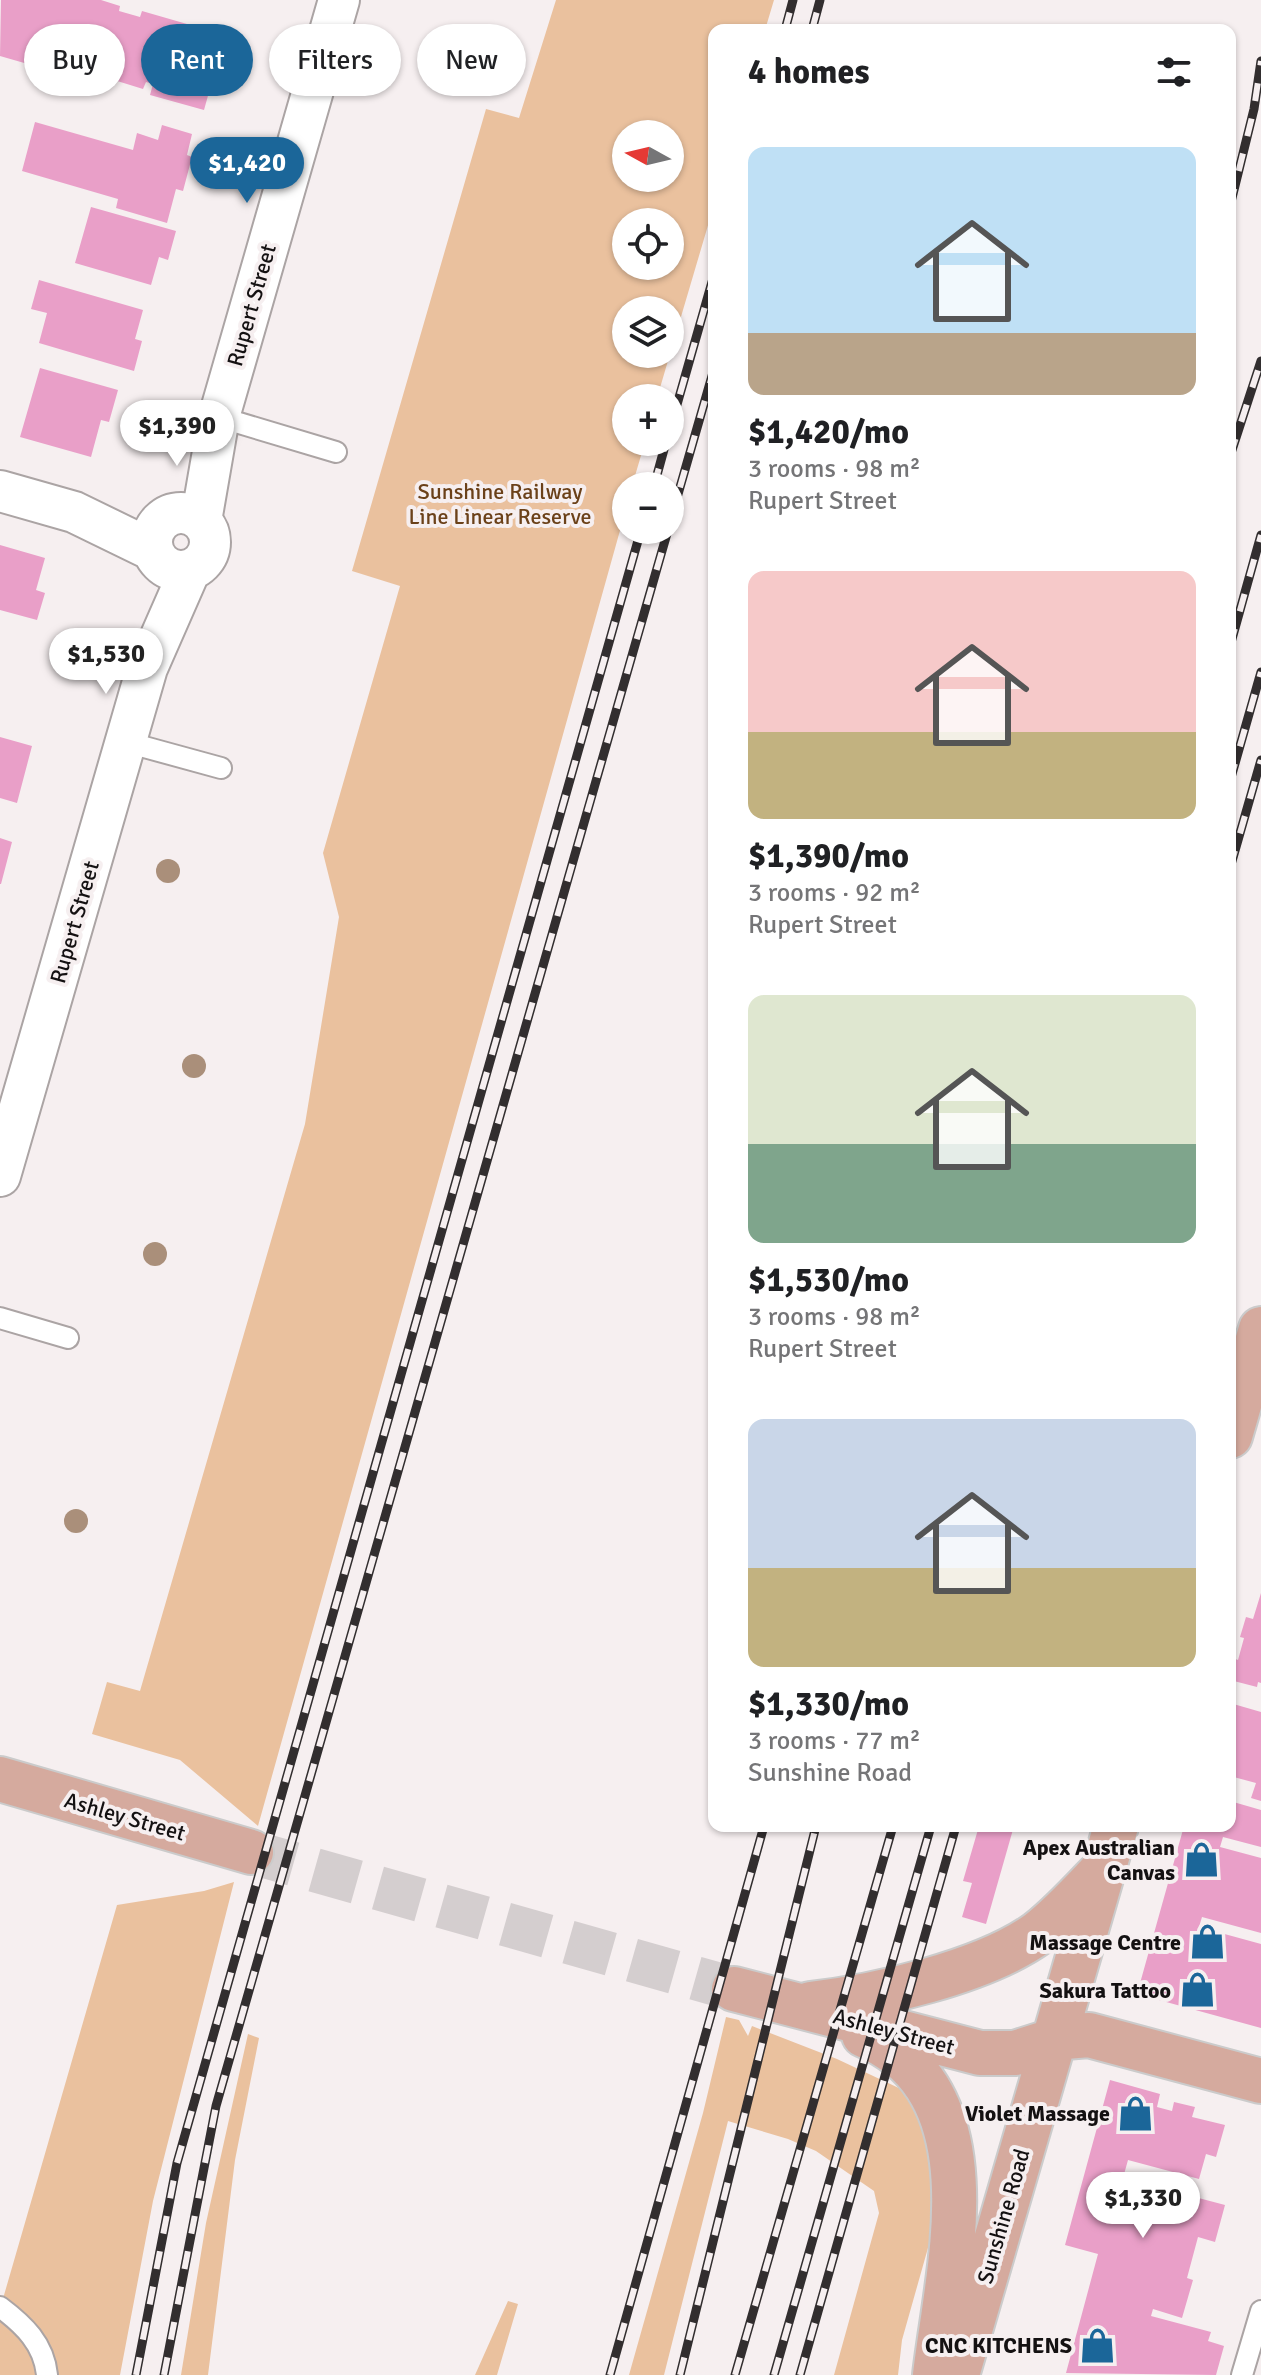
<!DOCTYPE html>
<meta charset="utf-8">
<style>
body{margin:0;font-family:Signika,sans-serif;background:#f6f6f6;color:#202124;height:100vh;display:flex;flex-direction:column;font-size:30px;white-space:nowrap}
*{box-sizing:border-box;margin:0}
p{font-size:26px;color:#757577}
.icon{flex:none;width:44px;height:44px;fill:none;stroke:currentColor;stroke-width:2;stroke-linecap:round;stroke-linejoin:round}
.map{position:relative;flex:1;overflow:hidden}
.side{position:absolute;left:708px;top:24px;width:528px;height:1808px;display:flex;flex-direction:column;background:#fff;border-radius:16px;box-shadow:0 2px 6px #0004}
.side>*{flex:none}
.guide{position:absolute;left:24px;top:24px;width:564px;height:72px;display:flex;gap:16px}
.needle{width:52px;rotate:278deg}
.tools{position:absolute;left:612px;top:120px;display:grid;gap:16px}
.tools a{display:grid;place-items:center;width:72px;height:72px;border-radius:50%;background:#fff;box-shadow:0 2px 6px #0004;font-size:40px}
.price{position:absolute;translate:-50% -68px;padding:0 18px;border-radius:28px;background:#fff;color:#222;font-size:26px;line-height:52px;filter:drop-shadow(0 2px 4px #0008)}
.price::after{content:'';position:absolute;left:50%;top:48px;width:24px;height:18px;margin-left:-12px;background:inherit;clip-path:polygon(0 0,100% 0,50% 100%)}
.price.on{background:#1b6699;color:#fff}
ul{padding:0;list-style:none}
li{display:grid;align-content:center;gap:16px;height:424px;padding:0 40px}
li span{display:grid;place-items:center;height:248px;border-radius:16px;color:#555}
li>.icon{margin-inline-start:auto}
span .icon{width:144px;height:144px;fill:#fffc;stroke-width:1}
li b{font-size:34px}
h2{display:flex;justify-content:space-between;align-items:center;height:96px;padding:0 40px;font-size:34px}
.chip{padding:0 28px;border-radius:36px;background:#fff;box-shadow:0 2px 6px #0004;font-size:28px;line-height:72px}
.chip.on{background:#1b6699;color:#fff}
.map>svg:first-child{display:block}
</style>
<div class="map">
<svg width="1261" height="2375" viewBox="0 0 1261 2375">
<rect width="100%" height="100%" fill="#f6eff0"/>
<path fill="#eac19e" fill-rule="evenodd" d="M556,0H774L765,30H714V205L657,398H626V442H645L632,486H626V509L258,1826L180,1760L92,1734L107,1682L140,1691L305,1124L339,917L323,853L400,586L352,571L486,109L519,118ZM670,134V178H626V134ZM670,222V266H626V222ZM670,310V354H626V310Z
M234,1882L153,2201L120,2375H0V2309L117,1905L204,1891Z
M726,2017L739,2020L748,2036L752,2026L837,2059L903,2090L932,2137L937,2216L902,2340L898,2375H834L879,2213L874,2191L816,2151L788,2139L728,2121L664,2375H629L703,2113Z
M248,2034L259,2038L235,2160L208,2375H181L206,2223Z
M508,2301L518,2304L497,2375H475Z"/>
<path fill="#e99fc8" d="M1,0H101L120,6L119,11L140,17L142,11L225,35L204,110L150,95L153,84L146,82L143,89L114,80L116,73L105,70L103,77L73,68L76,61L64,58L61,65L48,61L45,69L0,56Z
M35,122L133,150L137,133L158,140L162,125L192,134L187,155L192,157L183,191L176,189L167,223L116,208L118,199L22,171Z
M91,207L176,231L168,260L159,257L151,285L75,263Z
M39,280L143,310L135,339L142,341L134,371L39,343L47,313L31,309Z
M40,368L118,390L109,422L101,420L91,457L20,437Z
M0,545L45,558L36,590L45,593L37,620L0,610Z
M0,737L32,746L17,803L0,798Z
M0,838L12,842L1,884H0Z
M1261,1593V1683L1258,1682L1257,1687L1230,1680V1667L1233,1658L1238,1660L1244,1638L1240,1637L1246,1617L1253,1619Z
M1230,1703L1261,1712V1801L1251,1798L1256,1783L1230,1776Z
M1230,1801L1261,1810V1847L1223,1837L1220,1847L1261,1858V1933L1202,1917L1199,1927L1261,1944V2028L1137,1994L1184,1826H1230Z
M979,1826H1014L986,1924L962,1917L972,1883L963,1881Z
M1110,2080L1160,2094L1157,2107L1172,2111L1174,2102L1195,2107L1192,2117L1225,2125L1216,2157L1206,2154L1199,2179L1128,2160L1123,2178L1225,2205L1215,2242L1198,2237L1187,2278L1193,2280L1182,2318L1153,2309L1151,2316L1211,2332L1208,2341L1224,2346L1216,2375L1066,2373L1098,2254L1065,2245Z"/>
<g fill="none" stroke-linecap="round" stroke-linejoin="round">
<path stroke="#d4cecf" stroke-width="44" stroke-dasharray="44 22" stroke-linecap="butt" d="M251,1852L734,1989"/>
<defs>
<path id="service" d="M219,417L336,452
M126,742L221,768
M0,1318L68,1338
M0,2307C24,2325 44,2344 47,2375
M1242,2375L1261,2311"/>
<path id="minor" d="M0,491L74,512L152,550
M152 542a29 29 0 1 1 58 0a29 29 0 1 1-58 0Z
M201,521L219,417L339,0
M0,1176L147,668L190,570"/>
<path id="primary" d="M1230,1436L1261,1329
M0,1779L251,1852
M734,1989L980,2053H1015L1065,2037L1089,2035L1261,2081
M810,2004C875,1997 984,1972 1038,1933C1061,1915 1080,1894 1100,1873
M864,2035C996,2091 948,2265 935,2375
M957,2375L1116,1826"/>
</defs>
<use href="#service" stroke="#aba4a4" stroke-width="24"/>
<use href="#minor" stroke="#aba4a4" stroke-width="44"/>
<use href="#primary" stroke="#cbcbcb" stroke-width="48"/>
<use href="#service" stroke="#fff" stroke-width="20"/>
<use href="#minor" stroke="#fff" stroke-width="40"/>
<use href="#primary" stroke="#d5aa9e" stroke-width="44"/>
<defs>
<path id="rail" d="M785,30L793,0
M812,30L820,0
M1230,206L1254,109L1261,61
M670,429L714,275
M1230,456L1261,361
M654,486L666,442
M670,522L714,369
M1230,646L1261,535
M1230,781L1261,672
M1230,868L1261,760
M136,2375L177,2163L641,530
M164,2375L216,2106L668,530
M610,2375L764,1826
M680,2375L816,1826
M735,2375L893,1826
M774,2375L931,1826
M800,2375L956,1826"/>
</defs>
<use href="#rail" stroke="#322e2f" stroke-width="9"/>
<use href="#rail" stroke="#f6eff0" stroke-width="6" stroke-dasharray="18" stroke-linecap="butt"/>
</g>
<g fill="#aa8f7a">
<circle cx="168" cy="871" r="12"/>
<circle cx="194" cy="1066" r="12"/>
<circle cx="155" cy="1254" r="12"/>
<circle cx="76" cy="1521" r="12"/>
</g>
<defs>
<symbol id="shop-bare" viewBox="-9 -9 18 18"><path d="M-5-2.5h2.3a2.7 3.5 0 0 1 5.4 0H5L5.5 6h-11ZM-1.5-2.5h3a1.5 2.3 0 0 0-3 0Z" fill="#1b6699" stroke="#f6eff0" stroke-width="2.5" paint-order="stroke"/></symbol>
</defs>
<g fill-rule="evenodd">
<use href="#shop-bare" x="1176" y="1834" width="51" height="51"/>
<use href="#shop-bare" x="1182" y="1916" width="51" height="51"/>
<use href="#shop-bare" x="1172" y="1964" width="51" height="51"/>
<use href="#shop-bare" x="1110" y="2088" width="51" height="51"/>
<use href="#shop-bare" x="1072" y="2320" width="51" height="51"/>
</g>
<g text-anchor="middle" stroke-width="8" stroke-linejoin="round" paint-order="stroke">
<g font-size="22" fill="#141112" stroke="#f6eff0">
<text transform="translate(251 305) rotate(-74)" y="8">Rupert Street</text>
<text transform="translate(74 922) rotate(-74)" y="8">Rupert Street</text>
<text transform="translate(125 1816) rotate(16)" y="8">Ashley Street</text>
<text transform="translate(894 2031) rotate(15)" y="8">Ashley Street</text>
<text transform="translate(1003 2216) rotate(-74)" y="8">Sunshine Road</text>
</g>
<g font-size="22" fill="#6b4119" stroke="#f6eff0">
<text x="500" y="499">Sunshine Railway<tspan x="500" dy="25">Line Linear Reserve</tspan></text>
</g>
<g font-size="22" font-weight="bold" fill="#141112" stroke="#f6eff0" text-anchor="end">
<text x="1175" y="1855">Apex Australian<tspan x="1175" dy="25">Canvas</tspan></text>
<text x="1181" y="1950">Massage Centre</text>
<text x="1171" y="1998">Sakura Tattoo</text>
<text x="1110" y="2121">Violet Massage</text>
<text x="1072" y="2353">CNC KITCHENS</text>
</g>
</g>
</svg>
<div class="tools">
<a><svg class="needle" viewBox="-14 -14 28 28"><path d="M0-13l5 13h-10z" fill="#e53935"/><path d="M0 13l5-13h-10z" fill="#757577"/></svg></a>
<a><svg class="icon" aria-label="locate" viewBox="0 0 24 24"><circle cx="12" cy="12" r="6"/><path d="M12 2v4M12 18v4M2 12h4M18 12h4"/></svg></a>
<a><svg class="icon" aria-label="layers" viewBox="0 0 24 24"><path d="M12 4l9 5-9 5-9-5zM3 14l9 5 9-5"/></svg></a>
<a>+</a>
<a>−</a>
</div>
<b class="price on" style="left:247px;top:205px">$1,420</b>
<b class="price" style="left:177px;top:468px">$1,390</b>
<b class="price" style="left:106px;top:696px">$1,530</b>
<b class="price" style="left:1143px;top:2240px">$1,330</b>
<div class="guide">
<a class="chip">Buy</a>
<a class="chip on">Rent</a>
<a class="chip">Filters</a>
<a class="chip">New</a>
</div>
<section class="side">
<h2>4 homes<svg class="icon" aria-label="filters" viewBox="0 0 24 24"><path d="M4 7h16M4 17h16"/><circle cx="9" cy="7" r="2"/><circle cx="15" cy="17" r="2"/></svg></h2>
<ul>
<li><span style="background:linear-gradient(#bfe0f5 75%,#b9a48a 0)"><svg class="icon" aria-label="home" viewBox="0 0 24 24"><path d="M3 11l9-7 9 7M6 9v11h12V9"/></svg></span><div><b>$1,420/mo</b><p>3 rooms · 98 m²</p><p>Rupert Street</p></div></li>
<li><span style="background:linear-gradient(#f6c9c9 65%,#c2b280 0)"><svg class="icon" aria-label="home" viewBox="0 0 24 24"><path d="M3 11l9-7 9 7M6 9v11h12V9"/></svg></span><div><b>$1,390/mo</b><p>3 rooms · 92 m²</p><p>Rupert Street</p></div></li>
<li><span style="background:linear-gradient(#dfe7d0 60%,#7fa58c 0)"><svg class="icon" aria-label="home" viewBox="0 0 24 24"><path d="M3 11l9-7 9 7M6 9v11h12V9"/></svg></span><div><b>$1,530/mo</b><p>3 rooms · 98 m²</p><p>Rupert Street</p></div></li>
<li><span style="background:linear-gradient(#c9d6e8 60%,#c2b280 0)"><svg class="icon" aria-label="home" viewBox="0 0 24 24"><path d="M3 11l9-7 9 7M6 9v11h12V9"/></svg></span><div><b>$1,330/mo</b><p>3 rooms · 77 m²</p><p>Sunshine Road</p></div></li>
</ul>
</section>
</div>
